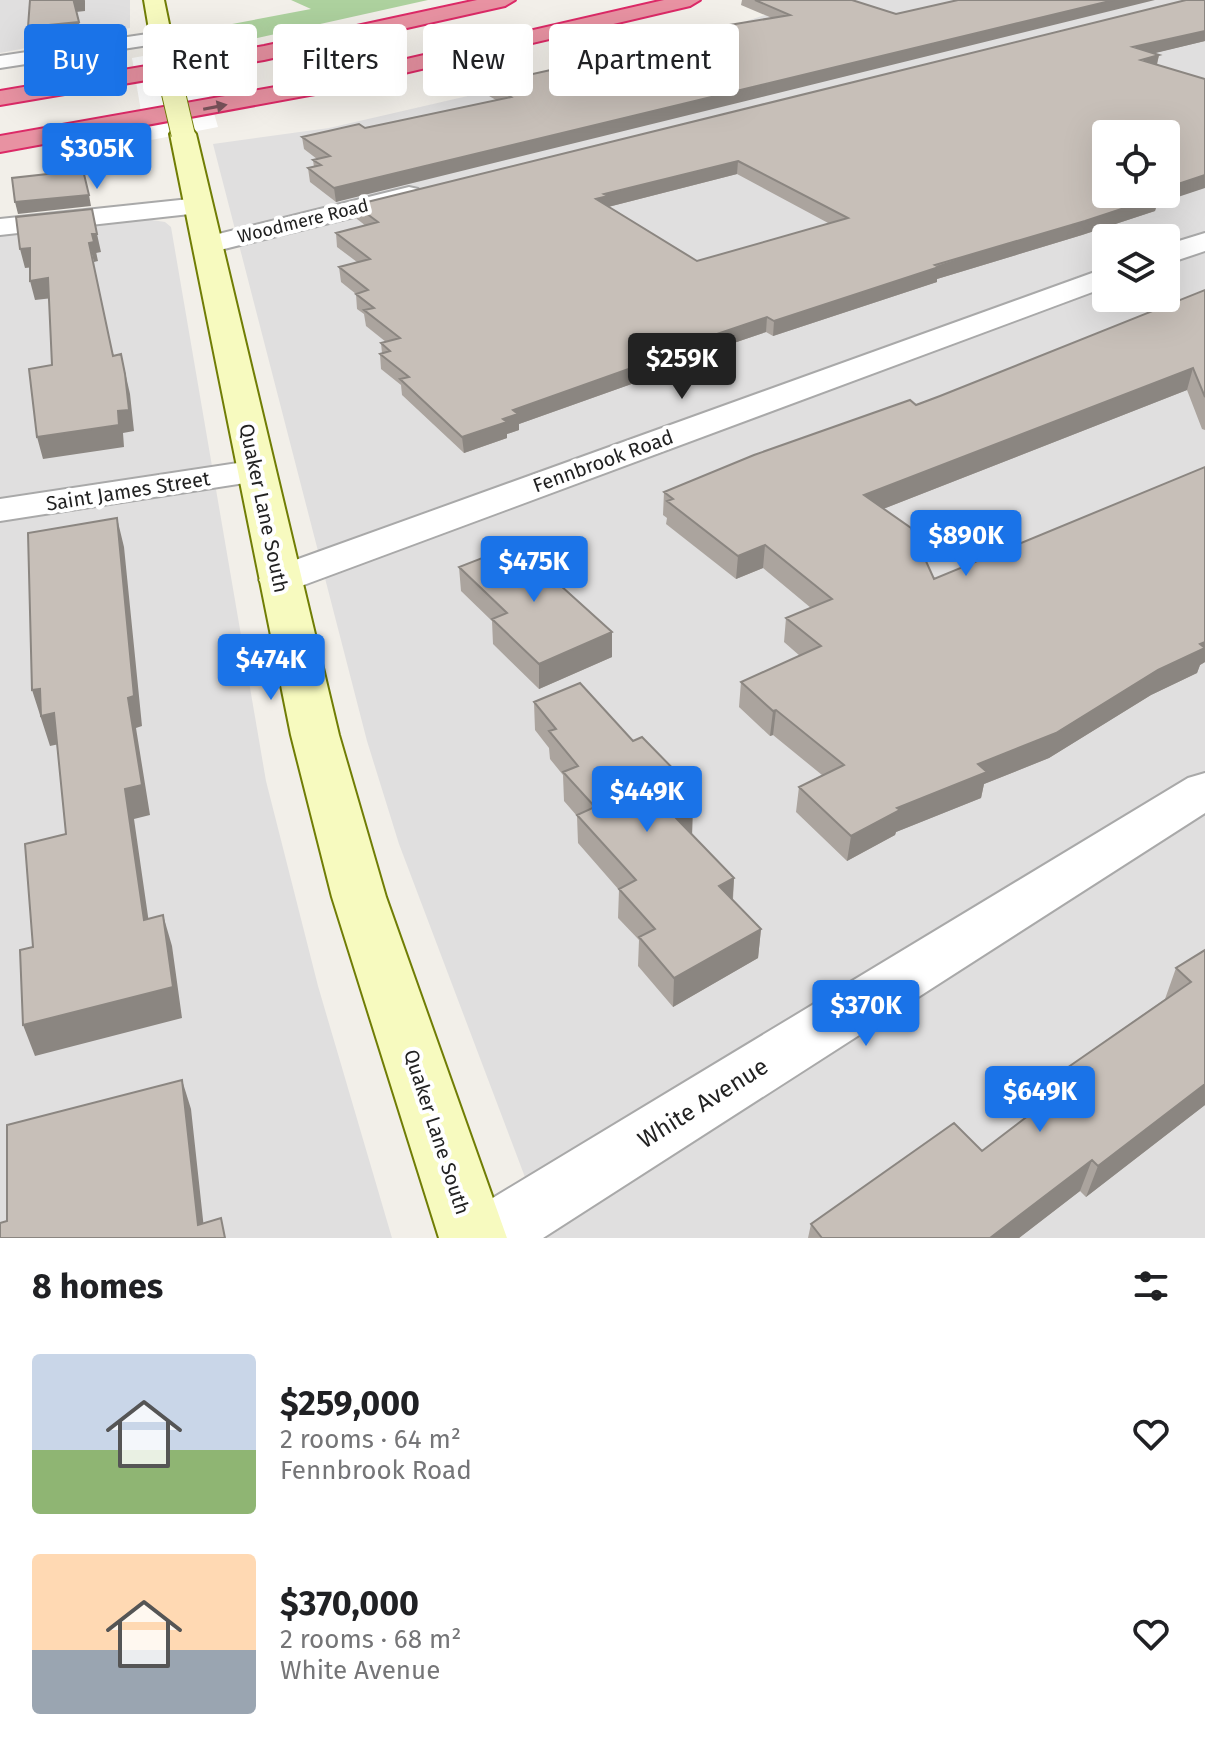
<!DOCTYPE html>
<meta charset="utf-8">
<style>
body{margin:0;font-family:"Fira Sans",sans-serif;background:#f6f6f6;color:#202124;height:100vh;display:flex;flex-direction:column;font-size:30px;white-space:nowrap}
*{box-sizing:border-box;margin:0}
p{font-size:26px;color:#757577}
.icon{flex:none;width:44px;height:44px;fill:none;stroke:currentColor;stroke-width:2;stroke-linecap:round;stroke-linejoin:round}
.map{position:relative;height:1238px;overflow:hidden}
.details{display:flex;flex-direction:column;background:#fff;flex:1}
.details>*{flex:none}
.hud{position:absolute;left:24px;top:24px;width:800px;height:72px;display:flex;gap:16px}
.buttons{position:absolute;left:1092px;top:120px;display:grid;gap:16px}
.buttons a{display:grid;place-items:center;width:88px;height:88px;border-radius:8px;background:#fff;box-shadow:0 8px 32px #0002;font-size:40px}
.price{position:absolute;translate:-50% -68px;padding:0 18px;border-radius:8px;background:#1a73e8;color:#fff;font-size:26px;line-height:52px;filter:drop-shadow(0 2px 4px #0008)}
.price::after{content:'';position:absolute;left:50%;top:48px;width:24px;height:18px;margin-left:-12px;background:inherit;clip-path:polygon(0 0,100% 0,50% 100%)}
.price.on{background:#222;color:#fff}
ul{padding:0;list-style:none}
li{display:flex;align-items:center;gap:24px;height:200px;padding:0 32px}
li span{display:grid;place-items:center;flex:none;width:224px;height:160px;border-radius:8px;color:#555}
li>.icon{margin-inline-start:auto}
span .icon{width:96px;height:96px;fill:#fffc;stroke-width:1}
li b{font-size:34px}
h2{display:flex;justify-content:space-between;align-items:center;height:96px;padding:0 32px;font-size:34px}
.tag{padding:0 28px;border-radius:8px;background:#fff;box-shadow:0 8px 32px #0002;font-size:28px;line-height:72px}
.tag.on{background:#1a73e8;color:#fff}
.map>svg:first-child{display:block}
</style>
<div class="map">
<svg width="1205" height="1238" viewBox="0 0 1205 1238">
<rect width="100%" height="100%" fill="#f2efe9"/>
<path fill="#e0dfdf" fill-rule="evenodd" d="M0,0H130V28L0,53Z
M810,0H1205V1238H548L399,844L367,741L213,144L329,128L641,56ZM1106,134H1166V194H1106ZM1106,238H1166V298H1106Z
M146,219L165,222L171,227L266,781L318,986L392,1238H0V235Z"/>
<path fill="#add19e" d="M291,0H428L231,44L211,28L311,9Z"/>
<path fill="#fff" d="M195,47L218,127L146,141L132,58Z"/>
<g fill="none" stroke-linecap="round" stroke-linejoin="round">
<defs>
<path id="street" d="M161,32L171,38L168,42L0,68V56Z
M409,187L418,189L422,195L418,201L208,253L198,251L194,245L198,239Z
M199,198L208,200L212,206L208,212L0,235V219Z
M1205,233V251L1166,264V245Z
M1106,268V287L293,589L279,592L265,589L259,580L265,571Z
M257,460L270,463L275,471L270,479L0,521V499Z
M1205,773V813L543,1238H454L463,1216L1188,778Z"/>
<path id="secondary" d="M144,0H164L175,53L172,58L164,60L153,53Z
M183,126L192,129L196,134L339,735L386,897L507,1238H439L332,897L291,735L170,134L174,129Z"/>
<path id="highway" d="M477,0H515L505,6L264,60L0,105V91L264,46Z
M664,0H700L690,6L315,94L0,152V136L315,80Z"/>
</defs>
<use href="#street" stroke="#a9a9a9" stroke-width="4"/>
<use href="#secondary" stroke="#707d05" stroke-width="4"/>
<use href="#highway" stroke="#dc2a67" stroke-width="4"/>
<use href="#street" fill="#fff" fill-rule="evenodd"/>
<use href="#secondary" fill="#f7fabf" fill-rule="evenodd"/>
<use href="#highway" fill="#e892a2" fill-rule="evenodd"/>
<defs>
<path id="secondary-bridge" d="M164,53L183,134"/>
</defs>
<use href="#secondary-bridge" stroke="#707d05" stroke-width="25" stroke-linecap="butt"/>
<use href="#secondary-bridge" stroke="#f7fabf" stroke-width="23"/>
</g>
<path fill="#aba49e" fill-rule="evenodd" d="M742,0H852L336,202L310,182L308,168L314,167L313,160L317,159L304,149L302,137L365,128L496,100L489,96L488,84L588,62V60L699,39V30L772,18L741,5Z
M1205,0V41L1154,53L1159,55L1157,65V204L1155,211L1082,235L937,279V282L773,336L766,332L654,370V376L519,424V430L507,434V438L464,453L402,395L401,385L381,369L380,354L382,353L381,343L386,342L366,326L364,314L357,309L356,294L341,282L339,267L357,262L337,247L336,233L366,226L357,219L355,205ZM737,174L830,224L697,261L608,207Z
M1205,290V430L1202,429L1187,390L883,509L934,579L1205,467V662L1200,665L1197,673L1151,695L1049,758L984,784L981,798L896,832L895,835L847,861L796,812L799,787L822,775L773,735L770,736L739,707L741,682L800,656L784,642L786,618L811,608L763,568L736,579L666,524L667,518L663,515L664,492L940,396Z
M459,567L556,573V582L612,632V657L539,689L493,644L492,621L461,591Z
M534,702L633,741L689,785L688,803L692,835L734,878L733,900L761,929L758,958L673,1007L638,966L639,940L618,918L619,890L578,843L577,816L564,801L563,775L550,759L549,748L535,730Z
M1205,950V1105L1086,1197L1080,1191L1019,1238H808L811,1224L982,1151L1030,1114L1038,1088L1165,999L1176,968Z"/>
<path fill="#8b8681" d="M85,0V11L76,12L74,2Z
M1114,0H1155L336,202L334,188Z
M79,22L81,32L30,37L28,27Z
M1205,31V41L1131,59L1133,47Z
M1159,55L1156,67L1141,60Z
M738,161L737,174L608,207L596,199L604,194Z
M1205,175V188L1157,204L1155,211L1082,235L937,279V282L773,336L774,321L1149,194H1166V188Z
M89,195L91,206L18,214L15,202Z
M92,234H97L101,252L96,253Z
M94,242L98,261L94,262L89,243Z
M30,248L35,267L25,268L20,249Z
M48,278L53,298L35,300L30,281Z
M767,317L766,332L654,370V376L519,424V430L507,434V438L464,453L462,437L503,419L513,410L649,357Z
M121,354L130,394L134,431L123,433L124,447L43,459L37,437Z
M1193,368L1187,390L860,518L864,495Z
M117,518L124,547L142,726L136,728L150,815L134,819L153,951L144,920L125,789L128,698Z
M765,545L763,568L736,579L738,556Z
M556,573L557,597L550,576Z
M612,632V657L539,689V664Z
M1205,642V662L1200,665L1197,673L1151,695L1049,758L984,784L981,798L896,832L895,835L847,861L851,836L897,808Z
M40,689L54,713L64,743L50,746L32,690Z
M776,710L773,735L770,736L773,711Z
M689,785L688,811L693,808L692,837L673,846L676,791Z
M734,878L732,907L719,886Z
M163,915L172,946L182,1018L35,1056L23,1025Z
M761,929L758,958L673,1007L674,978Z
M182,1080L191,1109L205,1238L198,1225Z
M1205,1084V1105L1086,1197L1098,1166Z
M1092,1160L1080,1191L1019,1238H990Z"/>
<path fill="#c7bfb8" stroke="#8b8681" stroke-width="2" fill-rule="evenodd" d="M30,0H83V2H74L79,22L28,27Z
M755,0H852L896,14L958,0H1114L334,188L308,168L321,165L313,160L330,156L302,137L359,124L365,128L511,97L488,84L591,61L588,60L711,36L699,30L790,15Z
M1186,0H1205V31L1133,47L1159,55L1141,60L1205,79V175L1166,188V134H1106V194H1150L1158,197L1085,221L935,265L939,267L774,321L767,317L649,357L654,360L513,410L518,414L503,419L507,422L462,437L400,379L409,377L380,354L390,351L381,343L400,338L364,310L374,308L356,294L368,290L339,267L370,259L336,233L378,222L355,205ZM738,161L848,218L697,261L596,199L608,196L604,194Z
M83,170L89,195L15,202L12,178Z
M92,209L97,234H92L94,242L89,243L113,356L121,354L125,374L129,410L118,411L119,425L37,437L29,369L52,365L48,278L30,281V248L20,249L16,217Z
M1205,290V397L1193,368L864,495L911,528L934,579L1205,467V642L1200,644L1205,648L1158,670L1056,733L978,764L987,772L897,808L900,810L851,836L799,787L844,765L776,710L773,711L741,682L821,646L786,618L832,599L765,545L738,556L667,501L673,499L664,492L754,455L910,400L916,405L940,396Z
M117,518L134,696L128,698L142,785L125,789L144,920L163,915L173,987L23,1025L20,950L33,947L25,844L66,834L54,713L41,716L40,689L32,690L28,533Z
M521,543L556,573L550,576L612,632L539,664L492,619L507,613L459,567Z
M580,683L633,741L642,737L689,785L676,791L693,808L675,817L734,878L719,886L761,929L674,978L639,937L655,929L619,889L636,880L577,815L595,807L563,772L578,766L549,731L556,729L534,702Z
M1205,950V1084L1098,1166L1092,1160L990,1238H822L811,1224L954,1123L982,1151L1050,1099L1038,1088L1191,982L1176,968Z
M182,1080L198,1225L221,1218L225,1238H0V1223L7,1221V1125Z"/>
<defs><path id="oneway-solid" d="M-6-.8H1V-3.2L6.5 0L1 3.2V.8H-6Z" transform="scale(2)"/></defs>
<use fill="#7b545c" href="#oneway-solid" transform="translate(215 107) rotate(-11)"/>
<g text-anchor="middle" stroke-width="8" stroke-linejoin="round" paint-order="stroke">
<g font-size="18" fill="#222" stroke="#fff">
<text transform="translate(303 221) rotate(-14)" y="6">Woodmere Road</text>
</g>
<g font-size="20" fill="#222" stroke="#fff">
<text transform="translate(603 461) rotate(-20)" y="7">Fennbrook Road</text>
<text transform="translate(128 491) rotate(-9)" y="7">Saint James Street</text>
<text transform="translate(264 508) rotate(78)" y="7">Quaker Lane South</text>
<text transform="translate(437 1132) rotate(72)" y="7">Quaker Lane South</text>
</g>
<g font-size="24" fill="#222" stroke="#fff">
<text transform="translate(703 1103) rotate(-32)" y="8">White Avenue</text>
</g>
</g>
</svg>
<div class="buttons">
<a><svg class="icon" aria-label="locate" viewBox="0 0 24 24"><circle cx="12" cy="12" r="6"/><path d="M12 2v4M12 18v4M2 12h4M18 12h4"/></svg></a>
<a><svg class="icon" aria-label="layers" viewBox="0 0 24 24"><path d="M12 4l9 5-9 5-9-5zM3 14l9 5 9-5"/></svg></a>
</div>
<b class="price" style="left:97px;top:191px">$305K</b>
<b class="price on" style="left:682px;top:401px">$259K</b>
<b class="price" style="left:966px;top:578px">$890K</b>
<b class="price" style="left:534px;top:604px">$475K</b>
<b class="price" style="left:271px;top:702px">$474K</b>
<b class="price" style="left:647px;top:834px">$449K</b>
<b class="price" style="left:866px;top:1048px">$370K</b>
<b class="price" style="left:1040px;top:1134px">$649K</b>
<div class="hud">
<a class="tag on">Buy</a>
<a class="tag">Rent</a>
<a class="tag">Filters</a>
<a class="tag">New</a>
<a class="tag">Apartment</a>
</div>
</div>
<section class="details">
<h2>8 homes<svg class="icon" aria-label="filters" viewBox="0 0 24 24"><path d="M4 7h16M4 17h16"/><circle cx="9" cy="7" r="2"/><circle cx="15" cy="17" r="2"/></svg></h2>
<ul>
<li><span style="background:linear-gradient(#c9d6e8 60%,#8fb573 0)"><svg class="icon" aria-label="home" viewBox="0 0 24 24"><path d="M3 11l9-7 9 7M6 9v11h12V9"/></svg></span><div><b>$259,000</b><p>2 rooms · 64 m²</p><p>Fennbrook Road</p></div><svg class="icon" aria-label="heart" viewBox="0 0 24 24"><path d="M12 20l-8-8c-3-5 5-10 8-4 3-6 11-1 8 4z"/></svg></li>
<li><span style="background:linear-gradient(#ffd9b3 60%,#9aa5b1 0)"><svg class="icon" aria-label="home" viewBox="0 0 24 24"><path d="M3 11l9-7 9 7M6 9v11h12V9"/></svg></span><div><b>$370,000</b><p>2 rooms · 68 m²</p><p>White Avenue</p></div><svg class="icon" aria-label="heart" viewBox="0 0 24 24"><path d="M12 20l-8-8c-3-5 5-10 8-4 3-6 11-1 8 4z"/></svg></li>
</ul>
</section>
